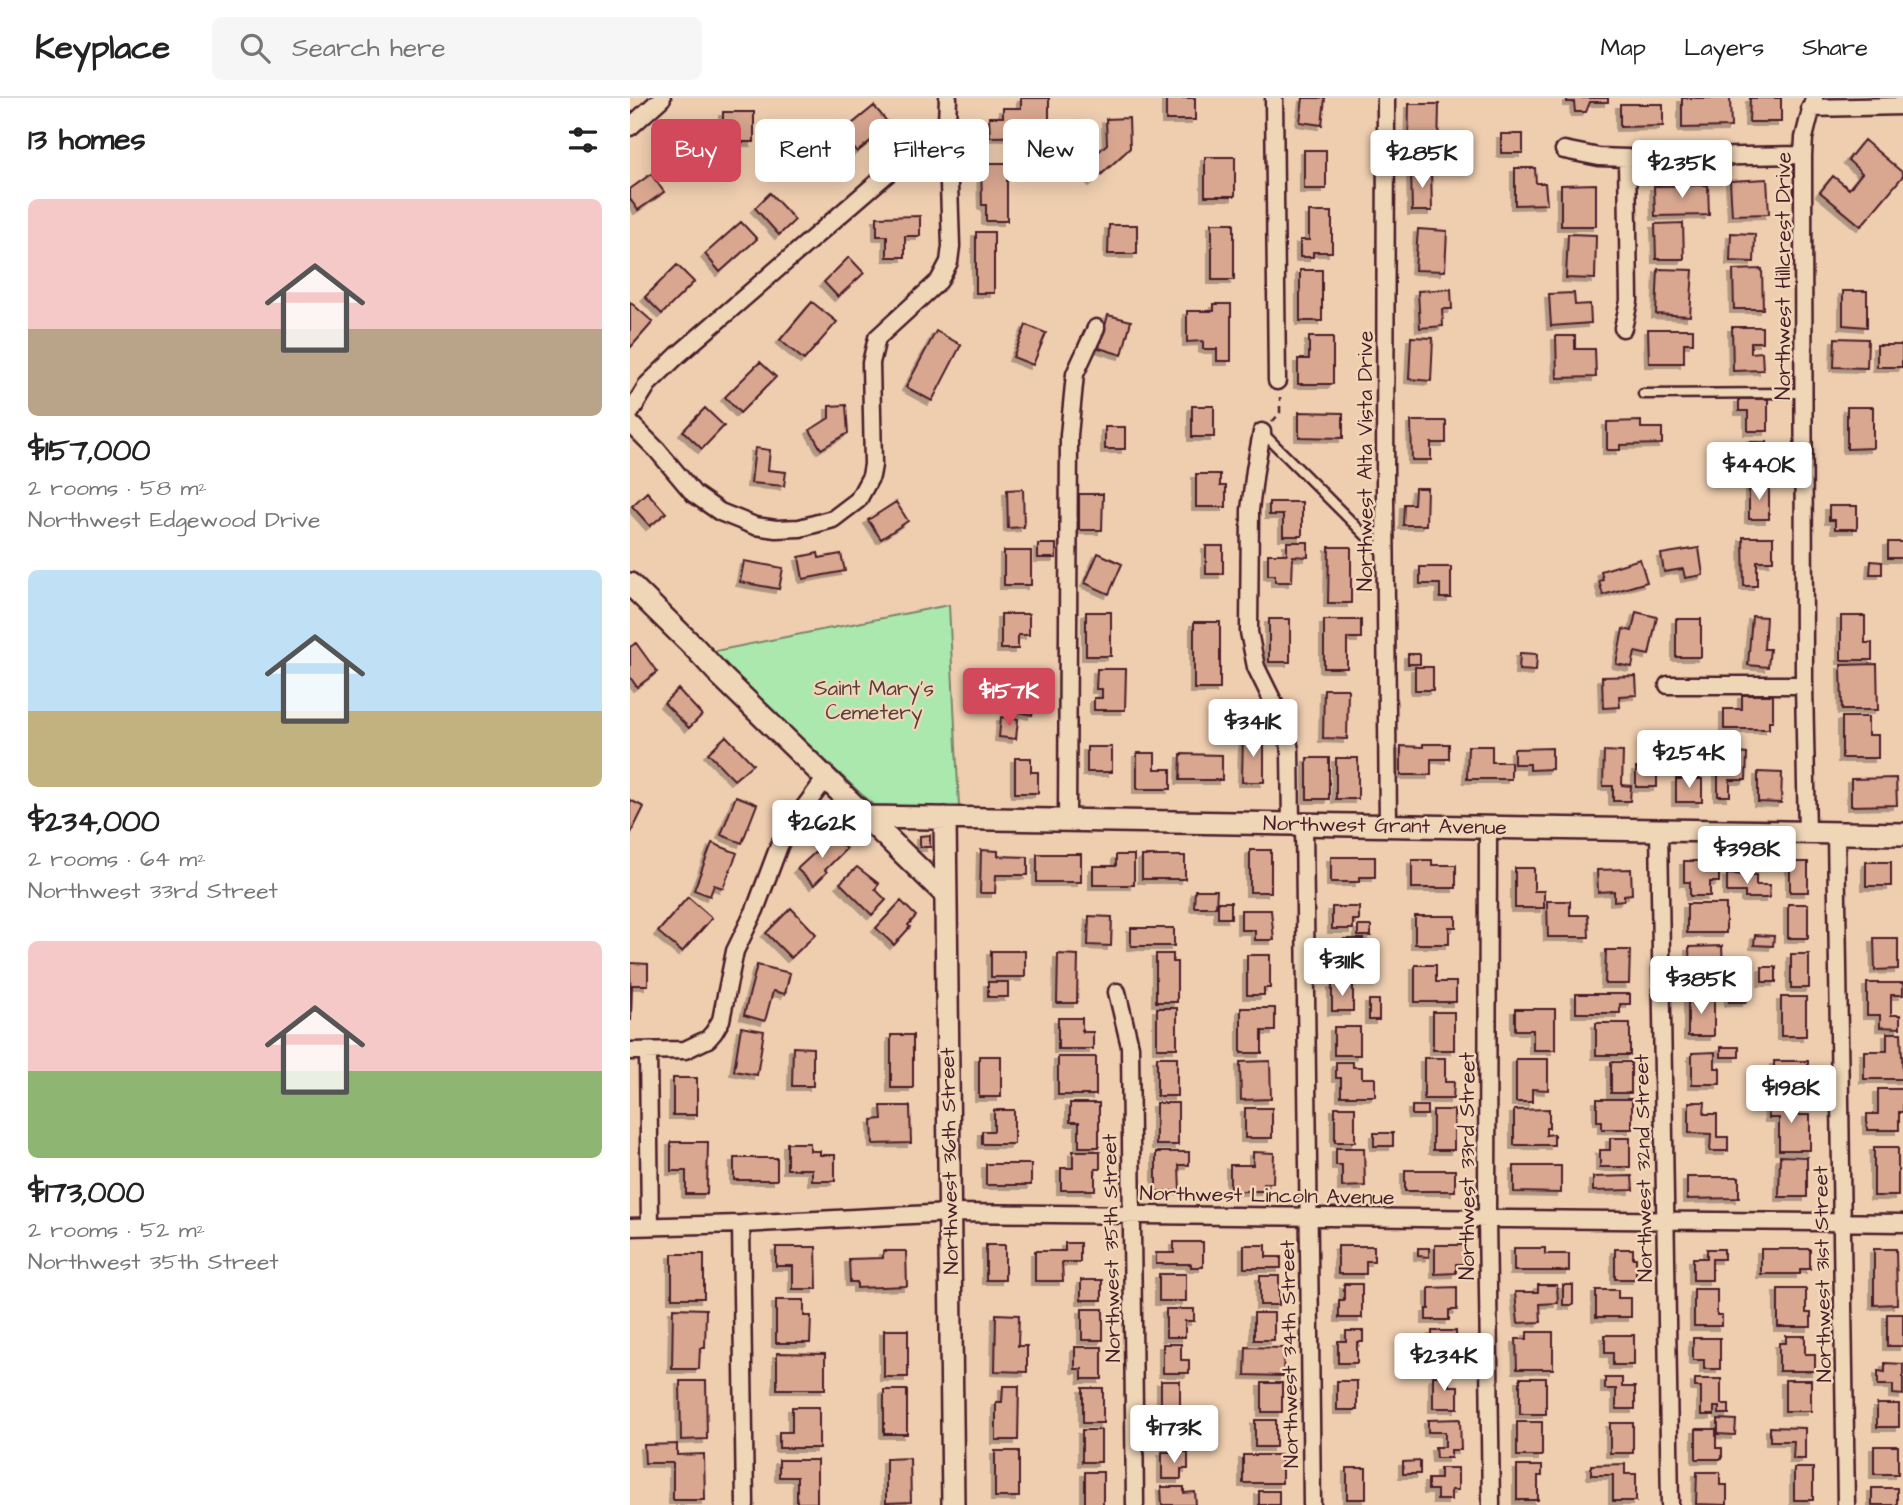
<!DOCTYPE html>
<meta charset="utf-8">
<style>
body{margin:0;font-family:"Architects Daughter",sans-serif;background:#f6f6f6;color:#222;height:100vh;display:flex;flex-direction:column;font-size:26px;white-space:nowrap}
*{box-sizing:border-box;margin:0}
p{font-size:23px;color:#767676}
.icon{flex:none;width:38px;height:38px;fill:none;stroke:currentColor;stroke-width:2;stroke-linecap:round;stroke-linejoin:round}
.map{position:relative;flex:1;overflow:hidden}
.side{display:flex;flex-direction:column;background:#fff;width:630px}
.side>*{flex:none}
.top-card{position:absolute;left:21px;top:21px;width:665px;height:63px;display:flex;gap:14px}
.price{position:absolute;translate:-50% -60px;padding:0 16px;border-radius:7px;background:#fff;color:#222;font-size:23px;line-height:46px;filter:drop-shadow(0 2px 4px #0008)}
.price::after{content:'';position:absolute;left:50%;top:42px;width:21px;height:16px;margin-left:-10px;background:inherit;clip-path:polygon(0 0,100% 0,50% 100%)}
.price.active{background:#d1495b;color:#fff}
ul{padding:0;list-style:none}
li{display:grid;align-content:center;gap:14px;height:371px;padding:0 28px}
li span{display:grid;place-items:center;height:217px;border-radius:10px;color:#555}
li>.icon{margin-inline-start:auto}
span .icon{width:126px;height:126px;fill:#fffc;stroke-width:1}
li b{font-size:30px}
h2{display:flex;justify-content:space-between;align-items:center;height:84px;padding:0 28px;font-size:30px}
.chip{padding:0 24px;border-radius:10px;background:#fff;box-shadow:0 4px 18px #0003;font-size:24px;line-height:63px}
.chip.active{background:#d1495b;color:#fff}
header{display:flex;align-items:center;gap:42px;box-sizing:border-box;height:98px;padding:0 35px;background:#fff;border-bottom:2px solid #e0e0e0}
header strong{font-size:33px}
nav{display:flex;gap:38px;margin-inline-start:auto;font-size:24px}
.search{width:490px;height:63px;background:#f6f6f6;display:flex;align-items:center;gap:18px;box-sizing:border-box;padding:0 24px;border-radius:10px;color:#767676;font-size:26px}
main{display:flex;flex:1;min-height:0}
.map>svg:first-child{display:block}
</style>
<header>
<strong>Keyplace</strong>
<div class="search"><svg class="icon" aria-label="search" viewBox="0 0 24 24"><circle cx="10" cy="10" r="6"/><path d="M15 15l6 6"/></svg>Search here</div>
<nav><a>Map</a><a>Layers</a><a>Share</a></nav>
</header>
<main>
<section class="side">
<h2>13 homes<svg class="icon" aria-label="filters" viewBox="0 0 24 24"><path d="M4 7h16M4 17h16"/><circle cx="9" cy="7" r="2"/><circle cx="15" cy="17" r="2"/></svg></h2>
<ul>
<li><span style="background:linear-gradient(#f6c9c9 60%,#b9a48a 0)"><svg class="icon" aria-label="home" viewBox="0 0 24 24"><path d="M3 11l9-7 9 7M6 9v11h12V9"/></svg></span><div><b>$157,000</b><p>2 rooms · 58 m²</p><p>Northwest Edgewood Drive</p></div></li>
<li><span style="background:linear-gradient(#bfe0f5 65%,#c2b280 0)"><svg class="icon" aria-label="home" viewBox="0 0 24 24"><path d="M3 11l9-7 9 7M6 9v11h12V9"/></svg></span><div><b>$234,000</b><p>2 rooms · 64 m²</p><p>Northwest 33rd Street</p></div></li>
<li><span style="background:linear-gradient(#f6c9c9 60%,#8fb573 0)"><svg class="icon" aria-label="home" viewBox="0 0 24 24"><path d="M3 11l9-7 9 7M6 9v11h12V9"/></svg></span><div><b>$173,000</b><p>2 rooms · 52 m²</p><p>Northwest 35th Street</p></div></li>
</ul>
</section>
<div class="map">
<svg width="1273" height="1407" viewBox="0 0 1273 1407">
<defs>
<filter id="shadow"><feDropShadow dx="-4" dy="4" stdDeviation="0" flood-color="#0004"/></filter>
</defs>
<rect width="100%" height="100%" fill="#efceb0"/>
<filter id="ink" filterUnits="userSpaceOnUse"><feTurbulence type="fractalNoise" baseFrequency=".0143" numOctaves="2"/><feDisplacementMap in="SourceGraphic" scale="14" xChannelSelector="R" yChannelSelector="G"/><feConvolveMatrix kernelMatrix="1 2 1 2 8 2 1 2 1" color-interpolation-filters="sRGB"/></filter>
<g filter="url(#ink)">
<path fill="#abe8ae" stroke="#7a846c" stroke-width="2" d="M319,507L329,709L246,710L80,554Z"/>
<path fill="#d9a790" stroke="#4a1f2b" stroke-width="2" filter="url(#shadow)" d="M391,0H419V38L360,39L359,19H373V10H391Z
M536,0H565V22H536Z
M673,0H695L692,27L670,24Z
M937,0H978V4H960L956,14H945L944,4H937Z
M1052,0H1100L1101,29L1052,30Z
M1120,0H1151V24H1119Z
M779,6H809L808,54H778Z
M990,6H1033V28L990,29Z
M244,8L260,27L227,54L211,35Z
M93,14H124V44H93Z
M499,20L500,50L463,84L451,70L477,46L476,21Z
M59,28L81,59L52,79L31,49Z
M871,36H893V55H871Z
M1234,42L1273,75V78L1231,128L1190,94L1203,78L1219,91L1232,75L1218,62Z
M674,52H696V91H674Z
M575,59H605V98H575Z
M351,65H377V123H356V107H352Z
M781,70H801L802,113H782Z
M885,70H905L906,85H915L917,106L885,107Z
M21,76L34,94L8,112L0,101V91Z
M1137,81L1139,116L1102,117L1100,83Z
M966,86V128H931V87Z
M1078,87L1079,117L1025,118L1024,88Z
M140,95L165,122L149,137L125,110Z
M679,114H702V154H683V159H670V142H679Z
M290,118V138H275V159H257V138H247V119Z
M111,124L127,141L90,174L75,156Z
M582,125H604V182H582Z
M1053,125L1054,161H1026L1025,126Z
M479,127H507V156H478Z
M788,131L817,133L815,173L785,172Z
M346,134H364V195H346Z
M1101,135L1125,136L1124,164L1100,163Z
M938,136L966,137L965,181L936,180Z
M219,159L234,175L208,199L194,184Z
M47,167L64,184L32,216L15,199Z
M1028,171L1063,172L1060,218L1026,216Z
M1132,171L1133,211H1104L1103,172Z
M670,172H692V223H670Z
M821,191L822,211H812L813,228L790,230L788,193Z
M1213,193H1237V229L1213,227Z
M944,195L945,207L960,206L961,225L921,228L919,196Z
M0,204L23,224L0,250Z
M182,204L207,224L174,262L150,242Z
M584,206H601V263H587V251H573V243L557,244V213H584Z
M478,217L501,223L492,257L469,250Z
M396,227L416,235L403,267L383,259Z
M1102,229H1132V244H1121V255L1132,254L1133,272L1103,273Z
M1018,231H1063V245H1054V265H1019Z
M306,233L331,247L302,303L276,289Z
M926,238H945V251H965L966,279L927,280Z
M679,239H703V286H668V261H679Z
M781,239L803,240L801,283L779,281Z
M1205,240L1238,241L1237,270L1204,269Z
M1247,247H1272V269H1247Z
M130,264L146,279L110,315L95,299Z
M1109,301H1138V333H1118V313H1109Z
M216,307L218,335L191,351L180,332L199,320V308Z
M562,308H584V339H562Z
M1217,309H1243V350L1217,351Z
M75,310L94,328L72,351L53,333Z
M669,314L713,315V340L669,339Z
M781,323H816V345H801V362H782Z
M1011,323V330H1032V346L990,347V352H977V324Z
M475,329H495V351H475Z
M1116,344H1137V378H1116Z
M125,350L140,352L138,372L156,374L154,388L121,385Z
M566,376H590V388H596V409H566Z
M1119,387H1139V421H1119Z
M785,390H797L796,427H773L774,406H784Z
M393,391L394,429L378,430L377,392Z
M17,394L36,415L20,428L2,408Z
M449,396H473L472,432H449Z
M266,404L278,423L251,441L238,422Z
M639,404H672V438H653V417H639Z
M1199,408H1227V431H1205V422H1199Z
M1113,439H1143V463H1127V488H1114Z
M657,444H678V459L663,458L662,484H645V477H638V456H657Z
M1258,444H1273V460H1258Z
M408,446H426V460H408Z
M576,448H593V476H576Z
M699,449H721V505H698Z
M1069,450L1073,477L1055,480L1053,471L1034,474L1031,456Z
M374,453H401V487H374Z
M188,455L189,460L211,456L215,473L173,481L169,459Z
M468,455L492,466L479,496L455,485Z
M1010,461L1017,484L973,497L969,483L973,482L971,473Z
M114,463L153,470L149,491L110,484Z
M1241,463L1252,464V476H1240Z
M790,469H821V500H810V486H790Z
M456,514H481V558H456Z
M1006,514L1027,519L1019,557L1005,554L1002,569L986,566L993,531L1002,533Z
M371,516H399V537H388V551H371Z
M1122,518L1136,519L1134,551H1140L1138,569L1118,567Z
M1211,518H1235V545H1242V562H1211Z
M639,521H660V564H639Z
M1046,521H1071V559H1046Z
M694,522H731V540H717V570H694Z
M564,524H590V591H564Z
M6,545L27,574L7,589L0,579V549Z
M890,555L907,556L906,573L889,572Z
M778,556H790V566H778Z
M1247,566L1248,612H1212L1211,567Z
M785,569H803V592H785Z
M467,571H496L495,612H464V600H472V591H466Z
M1006,578L1007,597L989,598L990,609L973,610L972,579Z
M387,581L409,586L402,617L381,612Z
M48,591L72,617L59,630L34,605Z
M694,591H718L717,641L693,640Z
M1112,597H1143V623H1139V631H1094V611H1112Z
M371,619L388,621L386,641L369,639Z
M1212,619H1238V637H1248V660H1212Z
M613,635H627V648H634V684H612Z
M96,638L123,666L104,682L78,655Z
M793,646H819V661H801V677H771V648L793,649Z
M838,648H862V664H881V681H837Z
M457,649H482V674H457Z
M922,650V671L900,672V666H884V651Z
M974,653L993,654L992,687L1001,688L1000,703H983V688H973Z
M1088,653L1117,656L1116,682H1100V698H1088Z
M507,655H525V671H541V691H507Z
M551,656L592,657V682H550Z
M385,660H401V674H408V695H385Z
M677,660H699V701H677Z
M706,660H728V701H706Z
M1006,670H1027V689H1006Z
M1128,674L1152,675L1151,705L1128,704Z
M1266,680L1267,707L1221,708V681Z
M1046,681H1072V704H1046Z
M106,698L127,706L112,745L91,737Z
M0,702L14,709L0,737Z
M300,737V749H290V738Z
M203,738L216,751L195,772L197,774L184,787L167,771Z
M82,745L107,755L93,790L84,787L80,798L64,792Z
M351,752L368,753V758L398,759V777H366L365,795H350Z
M620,752H641V794H620Z
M407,756H451V784H407Z
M486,757H504V787H463V768H486Z
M512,758H555V781H512Z
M701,759H745V779H729V784H701Z
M782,762H802V767H826V790H782Z
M1054,763H1089V784H1080V798H1060V784H1054Z
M1160,764H1178V794H1160Z
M1236,764H1261V788H1236Z
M227,769L249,786L245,791L256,802L242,817L210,785Z
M885,770H904V793H914V810H885Z
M1001,771L1002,796L994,797V802L984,803V793L968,794L967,772Z
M1097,776L1126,777V787H1140L1139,800H1115V794H1097Z
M565,792H587L586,809H564Z
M58,799L82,820L52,854L28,834Z
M271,803L286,818L278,827L280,829L264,847L246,830Z
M917,803H940V817H958L959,839H918Z
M588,804H601V820H588Z
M1057,806H1096V835H1057Z
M1158,806H1178V840H1158Z
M702,809H729V822H723V831H702Z
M161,810L186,836L161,860L136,835Z
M611,812H641L644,842H625V832H611Z
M459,818L482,819L481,848L458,847Z
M785,818H826V829H819V846H785Z
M728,828H741V838H728Z
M501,830H544V848H501Z
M1125,837L1144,838L1143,848L1124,847Z
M1244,840H1268V871L1245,872Z
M714,841H733V847H739V855H733V867H704V852H714Z
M1092,848L1093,872L1101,871L1102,888L1074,890L1073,880L1060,881L1059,849Z
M976,852H1000L999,886H975Z
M361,853H395V879H361Z
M428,856L448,857L447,905H427Z
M526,856H543V864H547V904H526Z
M1161,856H1179V890H1161Z
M617,857H640V890H634V897H617Z
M0,865L18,866V887H2L1,923Z
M127,867L160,875L155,896L143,893L135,923L114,917Z
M785,867H806V884H826V904H785Z
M1132,869H1146V884H1132Z
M358,884H378V899H358Z
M1237,885H1273V897H1261V917H1270V930L1250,929V917H1237Z
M702,886H723V913H702Z
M1099,894H1116V904H1099Z
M946,896H1000V906H990V915H946Z
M1058,898H1084V938H1058Z
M1151,899H1176V938H1151Z
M739,902H749V922H739Z
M527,910H547V950H527Z
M611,910H645V933H632V955H611Z
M885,911H925V952H903V932H885Z
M803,914H824V952H803Z
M428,920H452V934H463V951H428Z
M966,925H1000V957H966Z
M111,929L134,933L127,977L104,973Z
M704,929H730V957H704Z
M1257,935H1271L1273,981H1234V953H1257Z
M261,937H283V990H261Z
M163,949L183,950V988H162Z
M1091,949H1109V959H1091Z
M1085,954V970H1090V986H1062V955Z
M349,958H371V999H349Z
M428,959H466V997H428Z
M527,959H547V998H527Z
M794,960H815V984H824L823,1001H794Z
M886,961H918V992L902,991V1004H886Z
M640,963L641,1001L611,1002L610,964Z
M1144,963H1178V993H1153V976H1144Z
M706,964H723V969H732V980H745V998H711V980H706Z
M981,964H1001V995H981Z
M43,980H67V1017H43Z
M1248,991H1273V1014H1269V1032H1237V1016H1248Z
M967,1001H1002V1031H972V1023H967Z
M1169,1002V1017H1180V1052H1149V1020H1139L1138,1003Z
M1059,1004H1075L1074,1016H1087V1039H1098V1053H1080L1081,1036L1059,1035Z
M440,1005H469V1049H449V1024H440Z
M526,1005H548V1047H526Z
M251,1008H280L281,1045L243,1046L242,1022L252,1021Z
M782,1008H797V1017H782Z
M705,1009H725V1044H705Z
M615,1010H642V1040H615Z
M919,1011V1030H916V1037L924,1036V1047H884V1012Z
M364,1012H384V1046H352V1033H364Z
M803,1012H824V1052H803Z
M744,1035H763V1048H744Z
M980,1040H1000V1069H970V1052H980Z
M41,1044H78L77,1096H56V1073H41Z
M157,1045H180V1053H190V1057H205V1083H182V1071H157Z
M1244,1049H1268V1098H1244Z
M706,1050H734L735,1088L712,1089V1067H706Z
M443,1053H470V1071H465V1092H431V1070H443Z
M526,1054H559V1067H549L550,1093H526Z
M623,1054L644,1055L643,1085H634V1093H600V1067H623Z
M1150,1058L1177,1059V1099H1149Z
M104,1060H147V1082H104Z
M356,1066H401V1087H356Z
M884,1068H931V1095L884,1094Z
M775,1072H825V1093H775Z
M1002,1078L1003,1092L963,1093V1079Z
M1057,1079H1109V1100L1057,1101Z
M544,1144H573V1169H561V1166H526V1155H544Z
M435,1145H450V1164H432L433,1183H405V1153H435Z
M356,1147H375V1182H356Z
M614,1147H636V1159H651V1170H614Z
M805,1147H836V1166H826V1175L805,1176Z
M708,1148H744V1163H736V1176H708Z
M146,1149H186L187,1191H163V1168H146Z
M788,1150H799V1159L788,1158Z
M884,1150H915V1156H939V1173H884Z
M985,1151H1003V1160H1006V1181H985Z
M1077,1151H1094V1161H1082V1182H1063V1160H1077Z
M1131,1151H1180V1171H1170V1176H1131Z
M1244,1151H1266L1267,1206L1244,1207Z
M253,1153H276L277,1188L227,1190V1184H220L219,1161L253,1160Z
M42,1156H74V1200H42Z
M529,1176H556V1203H529Z
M630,1178H649V1207H630Z
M451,1182H472V1202H451Z
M714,1186H732V1220H709V1202H714Z
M908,1187H927L928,1205L910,1206L911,1224L888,1225L885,1194H908Z
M933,1187H943V1207H933Z
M827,1189V1212H819V1222H796V1211H799V1190Z
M1064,1191H1087V1217H1092V1228H1064Z
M1148,1191H1176V1215H1181V1229H1148Z
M966,1192H988V1200H1001V1219H966Z
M146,1202H174V1218H181L180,1245H146Z
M43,1210L76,1211L75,1250H70L69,1271H42Z
M452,1211H473V1242H452Z
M536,1211H564V1223H555V1239H536Z
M624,1215H644V1242H624Z
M366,1216L389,1217L388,1248H397V1274L365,1273Z
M1257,1216H1273V1248H1257Z
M254,1232H278V1279H254Z
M716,1233H733V1244H727V1265H708V1243H716Z
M802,1233H826V1269H794V1255H802Z
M897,1234H923V1271H887L886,1241H897Z
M975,1237H1004V1267H983V1255H975Z
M1156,1238H1175V1256H1185V1273H1149V1245H1156Z
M1063,1240H1090V1271H1074V1262H1063Z
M533,1246H551V1262H559V1275H533Z
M445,1249H472V1281H452V1271H445Z
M616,1249L654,1250L653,1278L615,1277Z
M147,1255L195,1256V1291H147Z
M1255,1265L1273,1266V1297L1263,1296V1287H1248V1273L1255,1274Z
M803,1278H819V1288H828V1310H803Z
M890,1280H916V1316H890Z
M975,1280H992V1289H1005V1311H986V1291H975Z
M1065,1281H1091V1306H1099V1316H1089V1309H1084V1317H1071V1289H1065Z
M1155,1282H1181V1313H1155Z
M50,1283H76L77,1341L51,1342Z
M531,1283H550V1311H531Z
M707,1283H727V1312H707Z
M632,1285H652V1314H632Z
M373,1288H389L388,1342H366V1304H372Z
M453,1290H473V1325H453Z
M254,1292H277V1336H254Z
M1247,1306H1269V1329H1247Z
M162,1309H189V1350H149V1334H162Z
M537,1319H556V1346H537Z
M830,1321L831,1352H821V1360H806L805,1349H815V1334H798V1322Z
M1088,1321L1106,1322L1105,1337L1088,1336Z
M625,1322H646V1349H625Z
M887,1324H912V1358H887Z
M980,1325H1003V1355H980Z
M1140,1329L1175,1330V1361H1163L1164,1343H1140Z
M1066,1331H1086V1350H1092V1361H1066Z
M452,1332H471V1364H452Z
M47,1346V1357L74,1356L75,1402H43V1365H15L14,1347Z
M1244,1348H1268V1376H1244Z
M365,1353H389V1399H365Z
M532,1354H558V1371H551V1381H532Z
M613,1357H652V1385H613Z
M280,1360L281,1404L256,1405V1361Z
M149,1362H187V1405H167V1379H149Z
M790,1363V1376H773V1364Z
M995,1366V1376H1006V1403H983V1377H961V1367Z
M887,1368H912V1378H908V1402H887Z
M717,1370H736V1401H717Z
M810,1370H828V1392H821V1402H807V1392H798V1381H810Z
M1164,1370H1183V1402H1164Z
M455,1374H473V1407H455Z
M1067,1374H1090V1387H1097V1407L1066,1406Z
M531,1389H554V1395L565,1394L566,1407H532Z
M1242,1390H1267V1407H1242Z
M629,1393H649V1407H629Z"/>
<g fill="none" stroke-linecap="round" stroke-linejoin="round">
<defs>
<path id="lane" d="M1013,296L1175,295
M632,334L754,456"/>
<path id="street" d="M644,0L647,283
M756,0L755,402L758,726
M1180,10L1273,8
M0,29L32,0
M934,52L969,59L997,60L1173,57
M993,230L999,203L997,60
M0,315L18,286L48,257L317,24L318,0
M0,325L27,352L64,396L90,414L125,428L146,431L170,430L203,421L228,402L241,378L243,367L241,265L247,240L309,183L319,164L321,148L317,24
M632,334L625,372L620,412L619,534L626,569L655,628L660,652L661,726
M1038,587H1174
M437,722L439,337L445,276L466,230
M674,726L682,1407
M858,729L857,1120L861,1407
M1029,732L1040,1407
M1177,735L1174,587L1173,57L1174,40L1184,0
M1206,735L1216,1407
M487,894L500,948L505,1407
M0,953L55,952L78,941L84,934L91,922L105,853L125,812L149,748L156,734L196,680
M18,953L20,1128
M111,1126L115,1407
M0,1129L111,1126L320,1115L1273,1125"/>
<path id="secondary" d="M0,486L65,550L92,579L316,797
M238,719L1273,736
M315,720L323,1407"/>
</defs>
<use href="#lane" stroke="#4a1f2b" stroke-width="13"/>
<use href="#street" stroke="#4a1f2b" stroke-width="21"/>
<use href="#secondary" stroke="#4a1f2b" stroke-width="26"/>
<path stroke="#4a1f2b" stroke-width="2.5" stroke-dasharray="7 5" stroke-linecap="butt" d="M642,324L650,315V299"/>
<use href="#lane" stroke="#efd6b7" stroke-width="8"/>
<use href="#street" stroke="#efd6b7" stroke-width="16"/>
<use href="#secondary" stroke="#efd6b7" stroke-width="21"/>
</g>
</g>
<g text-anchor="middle" stroke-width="5" stroke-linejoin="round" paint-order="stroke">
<g font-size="21" fill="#4a1f2b" stroke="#efd6b7">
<text transform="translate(1153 178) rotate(-90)" y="7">Northwest Hillcrest Drive</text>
<text transform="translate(735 363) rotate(-90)" y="7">Northwest Alta Vista Drive</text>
<text transform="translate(755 727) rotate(1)" y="7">Northwest Grant Avenue</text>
<text transform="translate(319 1063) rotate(-91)" y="7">Northwest 36th Street</text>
<text transform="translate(837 1068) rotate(-90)" y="7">Northwest 33rd Street</text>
<text transform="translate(1013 1070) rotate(-91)" y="7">Northwest 32nd Street</text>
<text transform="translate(637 1097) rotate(1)" y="7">Northwest Lincoln Avenue</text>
<text transform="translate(481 1150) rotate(-91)" y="7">Northwest 35th Street</text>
<text transform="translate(1192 1176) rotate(-91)" y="7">Northwest 31st Street</text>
<text transform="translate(659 1256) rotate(-91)" y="7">Northwest 34th Street</text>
</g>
<g font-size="21" fill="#593d3f" stroke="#efd6b7">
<text x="244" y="597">Saint Mary's<tspan x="244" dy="24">Cemetery</tspan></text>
</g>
</g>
</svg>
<b class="price" style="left:792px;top:92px">$285K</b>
<b class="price" style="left:1052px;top:102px">$235K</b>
<b class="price" style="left:1129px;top:404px">$440K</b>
<b class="price active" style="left:379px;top:630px">$157K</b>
<b class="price" style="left:623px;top:661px">$341K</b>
<b class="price" style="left:1059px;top:692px">$254K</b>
<b class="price" style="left:192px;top:762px">$262K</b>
<b class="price" style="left:1117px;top:788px">$398K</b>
<b class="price" style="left:712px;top:900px">$311K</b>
<b class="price" style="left:1071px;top:918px">$385K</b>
<b class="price" style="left:1161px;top:1027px">$198K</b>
<b class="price" style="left:814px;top:1295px">$234K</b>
<b class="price" style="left:544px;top:1367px">$173K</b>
<div class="top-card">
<a class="chip active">Buy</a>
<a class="chip">Rent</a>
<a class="chip">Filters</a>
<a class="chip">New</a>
</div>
</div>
</main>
